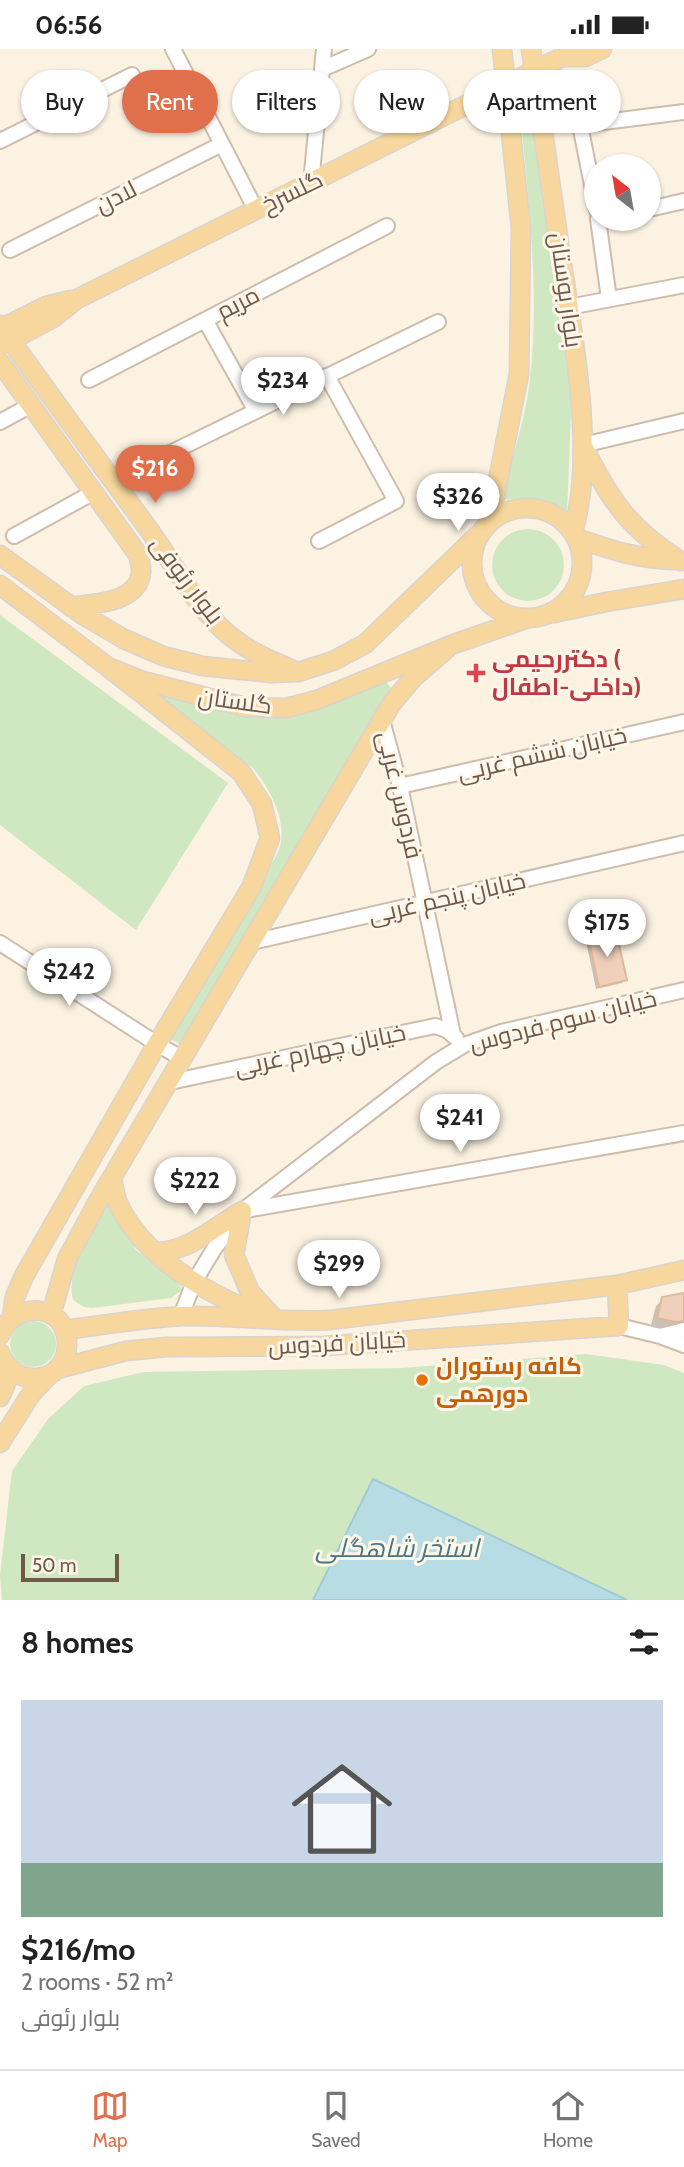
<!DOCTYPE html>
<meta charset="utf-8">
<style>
body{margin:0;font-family:Cabin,Cairo,sans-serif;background:#f2f2f2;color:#222;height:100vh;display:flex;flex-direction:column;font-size:26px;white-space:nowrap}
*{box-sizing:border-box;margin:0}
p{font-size:23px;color:#767676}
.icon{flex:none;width:38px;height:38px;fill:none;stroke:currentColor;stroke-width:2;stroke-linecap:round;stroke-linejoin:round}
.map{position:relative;height:1551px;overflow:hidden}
.sheet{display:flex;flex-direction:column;background:#fff;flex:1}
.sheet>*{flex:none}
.banner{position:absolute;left:21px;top:21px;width:642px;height:63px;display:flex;gap:14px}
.needle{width:46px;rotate:329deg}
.tools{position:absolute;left:584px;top:105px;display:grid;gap:14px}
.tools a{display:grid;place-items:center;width:77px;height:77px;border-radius:50%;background:#fff;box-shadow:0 2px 5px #0004;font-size:35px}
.scale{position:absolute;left:21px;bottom:18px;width:98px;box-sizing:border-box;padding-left:7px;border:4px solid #71594a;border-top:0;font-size:19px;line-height:24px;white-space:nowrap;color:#71594a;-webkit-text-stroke:5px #fef6e8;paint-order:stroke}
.price{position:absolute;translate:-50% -60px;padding:0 16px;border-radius:24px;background:#fff;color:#222;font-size:23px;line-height:46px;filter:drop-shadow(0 2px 4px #0008)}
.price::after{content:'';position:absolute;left:50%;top:42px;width:21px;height:16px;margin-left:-10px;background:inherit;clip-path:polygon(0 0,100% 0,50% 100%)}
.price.selected{background:#e0704c;color:#fff}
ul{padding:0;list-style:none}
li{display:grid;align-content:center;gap:14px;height:371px;padding:0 21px}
li span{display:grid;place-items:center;height:217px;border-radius:0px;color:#555}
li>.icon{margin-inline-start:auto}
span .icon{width:126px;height:126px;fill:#fffc;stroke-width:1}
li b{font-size:30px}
h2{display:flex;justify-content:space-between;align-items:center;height:84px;padding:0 21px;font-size:30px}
.tag{padding:0 24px;border-radius:32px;background:#fff;box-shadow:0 2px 5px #0004;font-size:24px;line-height:63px}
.tag.selected{background:#e0704c;color:#fff}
.status{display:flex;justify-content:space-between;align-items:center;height:49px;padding:0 35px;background:#fff;direction:ltr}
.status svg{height:19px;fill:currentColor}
.tab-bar{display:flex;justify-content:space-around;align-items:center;height:98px;border-top:2px solid #e0e0e0;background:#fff;font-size:19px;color:#767676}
.tab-bar a{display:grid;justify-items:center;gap:4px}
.tab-bar .selected{color:#e0704c}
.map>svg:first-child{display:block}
</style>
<div class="status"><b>06:56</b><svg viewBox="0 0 49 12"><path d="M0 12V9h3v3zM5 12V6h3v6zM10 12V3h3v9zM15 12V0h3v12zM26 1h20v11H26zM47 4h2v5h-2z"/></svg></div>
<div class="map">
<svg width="684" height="1551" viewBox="0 0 684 1551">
<rect width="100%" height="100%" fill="#fbf2e2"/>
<path fill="#d0e8c2" d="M522,43L530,49L572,338L567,466C544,452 528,451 501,450C511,412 526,369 530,330C540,241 528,149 520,61Z
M492 516a36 36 0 1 1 72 0a36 36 0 1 1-72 0Z
M0,566L228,734L136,881L0,776Z
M380,632L387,634L391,639L390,646L180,995L172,991L171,988C203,936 235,885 262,831C268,820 279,805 281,793C285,767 269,739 253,719L146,638L186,652L233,662Z
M110,1149L136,1201L179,1235L182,1241L171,1249L93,1259L84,1258L73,1251C64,1220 96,1175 110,1149Z
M10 1295a23 23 0 1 1 46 0a23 23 0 1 1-46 0Z
M586,1305L664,1316L684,1324V1551H2L0,1526L12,1422L48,1370L84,1337L144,1323L401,1319Z"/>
<path fill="#b8dce3" stroke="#9fcbd5" stroke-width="2" d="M373,1430L627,1551H313Z"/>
<path fill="#0003" d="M589,889L625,931L622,934L596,940L586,892Z
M684,1246V1283L651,1276L656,1257L663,1250Z"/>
<path fill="#efd1bb" stroke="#e1b89c" stroke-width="2" d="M616,882L627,931L599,938L588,887Z
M684,1244V1272L676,1273L657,1269L662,1248Z"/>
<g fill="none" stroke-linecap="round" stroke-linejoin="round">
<defs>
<path id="minor" d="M173,0L256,161
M322,20L368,0
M0,92L132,26
M311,134L324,0
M649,160L684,152
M597,161L580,76L684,63
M598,170L609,250
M10,201L222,95
M569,258L684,236
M205,271L256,362
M89,331L387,177
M0,373L31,356
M583,396L684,372
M113,432L438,273
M14,487L94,443
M319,492L396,452L327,327
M382,671L400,737L453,986
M400,737L684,673
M252,893L684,794
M0,894L157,995L183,1010
M170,1033L435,977L447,981L456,989
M246,1161L684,1084
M181,1267L194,1233L214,1200L242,1162L436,1013L464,996L501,983L684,941
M619,1277L660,1287L684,1296
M660,1287L684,1281"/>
<path id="major" d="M531,0C542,74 553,148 563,222C575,298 595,409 573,483
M562,8H585L602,0
M0,276C48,345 98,411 147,478C171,511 191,549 219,577C240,598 264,609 291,620
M0,280L46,257L71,251
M0,297L53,269L77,250L562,8L569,0
M0,313L139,507C139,512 142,519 141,524C137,555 93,554 71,558
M584,399C611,453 629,479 680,512
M472 514a55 55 0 1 1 110 0a55 55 0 1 1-110 0Z
M490,472L519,325L521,179L502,0
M577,489C610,501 642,511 677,511
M0,506L83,566L124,590L163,607L203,617L271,624L298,623L333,612L365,595L479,485
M0,536L108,618L143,632L245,658L286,659L317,651L451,596L528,569
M554,564L606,553L684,540
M112,1130C114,1138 115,1149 119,1156C141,1205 206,1245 255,1263
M242,1162L234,1206L250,1243L272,1267
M157,1203C188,1203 216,1177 242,1162
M51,1266L67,1210L101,1147L392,654L414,628L451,596
M12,1268L15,1248L24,1227L157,995L251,839L270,789L262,755L241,723L108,618
M64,1281C104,1276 144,1269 183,1267C232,1266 281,1274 330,1271L617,1236L684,1221
M0,1286C15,1250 67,1254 67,1295C67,1336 13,1341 0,1304
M57,1320L126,1302L167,1298L323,1297L619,1277L617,1236
M0,1348L6,1334L4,1314
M0,1394L31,1345L49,1326"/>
</defs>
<use href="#minor" stroke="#cebcac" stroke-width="18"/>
<use href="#major" stroke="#dad4d0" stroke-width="21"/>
<use href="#minor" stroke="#fff" stroke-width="14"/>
<use href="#major" stroke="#f7d79d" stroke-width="18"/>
</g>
<path fill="#e0444e" stroke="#fef6e8" stroke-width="2.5" d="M472.5 613.5h7v7h7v7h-7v7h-7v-7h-7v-7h7z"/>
<circle fill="#e8710a" stroke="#fef6e8" stroke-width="2.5" cx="422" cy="1331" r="7"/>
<g text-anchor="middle" stroke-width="6" stroke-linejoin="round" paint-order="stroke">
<g font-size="24" fill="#71594a" stroke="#fef6e8">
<text transform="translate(292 143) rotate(-26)" y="8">گلسرخ</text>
<text transform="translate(116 148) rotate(-27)" y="8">لادن</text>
<text transform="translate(566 241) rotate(82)" y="8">بلوار بوستان</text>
<text transform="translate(238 254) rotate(-27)" y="8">مریم</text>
<text transform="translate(187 531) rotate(53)" y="8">بلوار رئوفی</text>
<text transform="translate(235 652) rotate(8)" y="8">گلستان</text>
<text transform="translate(542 705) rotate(-13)" y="8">خیابان ششم غربی</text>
<text transform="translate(400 746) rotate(77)" y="8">فردوس غربی</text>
<text transform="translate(447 849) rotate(-13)" y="8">خیابان پنجم غربی</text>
<text transform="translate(563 972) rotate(-14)" y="8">خیابان سوم فردوس</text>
<text transform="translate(320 1001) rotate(-12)" y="8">خیابان چهارم غربی</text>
<text transform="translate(337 1294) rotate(-3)" y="8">خیابان فردوس</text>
</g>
<g font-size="24" font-weight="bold" fill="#be3a42" stroke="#fef6e8" text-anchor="start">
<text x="492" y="618">دکتررحیمی (<tspan x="492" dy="28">داخلی-اطفال)</tspan></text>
</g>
<g font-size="24" font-weight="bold" fill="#c56008" stroke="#fef6e8" text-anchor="start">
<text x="436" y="1325">کافه رستوران<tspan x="436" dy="28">دورهمی</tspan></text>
</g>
<g font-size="26" font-style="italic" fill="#457984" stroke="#fef6e8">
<text x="397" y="1508">استخر شاهگلی</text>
</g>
</g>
</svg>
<div class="tools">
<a><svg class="needle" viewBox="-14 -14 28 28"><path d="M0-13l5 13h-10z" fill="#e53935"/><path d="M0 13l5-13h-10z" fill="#767676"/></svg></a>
</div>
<div class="scale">50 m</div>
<b class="price" style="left:283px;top:368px">$234</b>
<b class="price selected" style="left:155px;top:456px">$216</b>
<b class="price" style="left:458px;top:484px">$326</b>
<b class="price" style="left:607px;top:910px">$175</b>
<b class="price" style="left:69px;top:959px">$242</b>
<b class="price" style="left:460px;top:1105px">$241</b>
<b class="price" style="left:195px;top:1168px">$222</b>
<b class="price" style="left:339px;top:1251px">$299</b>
<div class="banner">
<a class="tag">Buy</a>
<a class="tag selected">Rent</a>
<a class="tag">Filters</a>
<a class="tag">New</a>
<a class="tag">Apartment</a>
</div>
</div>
<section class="sheet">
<h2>8 homes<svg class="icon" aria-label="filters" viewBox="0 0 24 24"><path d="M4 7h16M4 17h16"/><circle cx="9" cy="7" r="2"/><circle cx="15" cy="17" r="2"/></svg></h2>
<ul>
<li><span style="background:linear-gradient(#c9d6e8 75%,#7fa58c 0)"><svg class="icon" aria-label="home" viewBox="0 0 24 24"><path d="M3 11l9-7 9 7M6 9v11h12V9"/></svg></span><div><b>$216/mo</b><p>2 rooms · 52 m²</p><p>بلوار رئوفی</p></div></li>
</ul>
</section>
<nav class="tab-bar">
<a class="selected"><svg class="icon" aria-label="map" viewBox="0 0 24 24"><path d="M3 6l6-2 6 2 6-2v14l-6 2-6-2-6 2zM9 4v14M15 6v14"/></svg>Map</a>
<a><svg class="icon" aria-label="saved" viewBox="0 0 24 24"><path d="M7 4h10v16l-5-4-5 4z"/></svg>Saved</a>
<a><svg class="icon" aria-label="home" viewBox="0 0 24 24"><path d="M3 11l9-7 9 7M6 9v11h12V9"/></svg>Home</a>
</nav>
